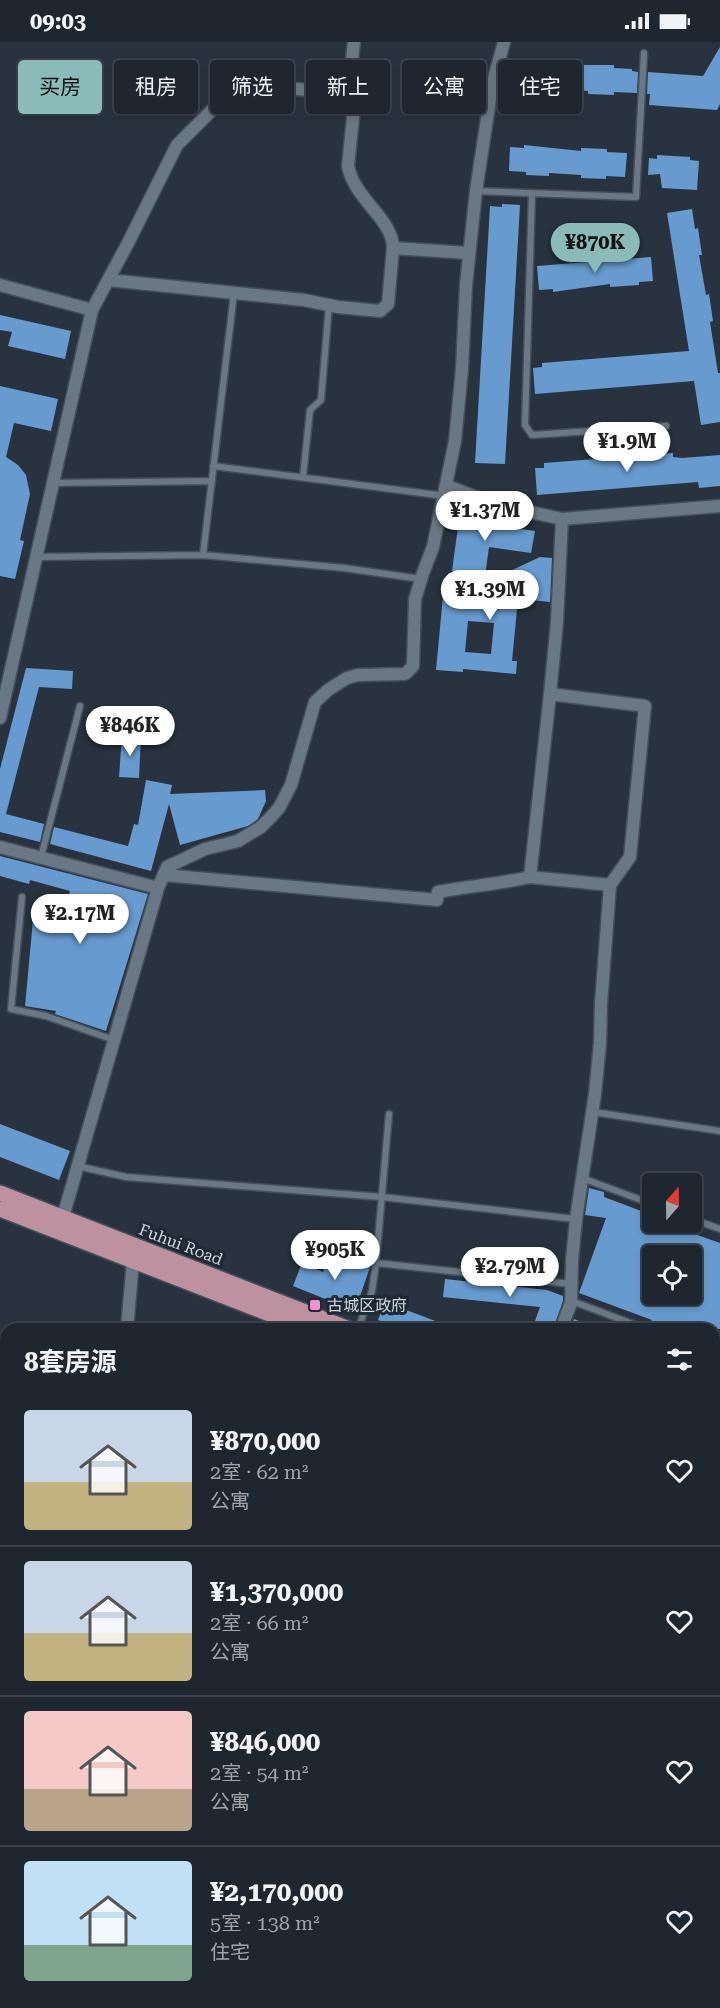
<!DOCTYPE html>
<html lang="zh">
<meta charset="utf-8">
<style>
body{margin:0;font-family:"Roboto Serif","Noto Sans SC",serif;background:#2b323b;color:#f1f3f6;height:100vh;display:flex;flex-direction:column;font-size:22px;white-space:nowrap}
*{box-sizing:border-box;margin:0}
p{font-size:20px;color:#a1a5aa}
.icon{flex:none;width:33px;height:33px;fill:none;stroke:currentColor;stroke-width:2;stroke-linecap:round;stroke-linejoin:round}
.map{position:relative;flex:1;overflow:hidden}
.panel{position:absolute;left:0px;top:1281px;width:720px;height:686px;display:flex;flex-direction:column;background:#1e262f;border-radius:18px 18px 0 0;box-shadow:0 3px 9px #0003,0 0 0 2px #3c434b}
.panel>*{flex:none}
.guide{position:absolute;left:18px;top:18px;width:684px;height:54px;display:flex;gap:12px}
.needle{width:39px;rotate:20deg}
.controls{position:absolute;left:642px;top:1131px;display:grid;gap:12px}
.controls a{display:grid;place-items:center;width:60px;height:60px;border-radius:6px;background:#1e262f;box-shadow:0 3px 9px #0003,0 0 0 2px #3c434b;font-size:30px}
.price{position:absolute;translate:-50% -51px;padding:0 14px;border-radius:21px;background:#fff;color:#222;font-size:20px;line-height:39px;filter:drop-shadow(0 2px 3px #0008)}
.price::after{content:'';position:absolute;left:50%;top:36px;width:18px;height:14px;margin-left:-9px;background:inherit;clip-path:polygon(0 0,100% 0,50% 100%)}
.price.on{background:#8bbbb9;color:#111}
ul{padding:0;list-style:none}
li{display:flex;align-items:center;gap:18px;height:150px;padding:0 24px}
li+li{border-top:2px solid #3c434b}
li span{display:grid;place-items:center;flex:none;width:168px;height:120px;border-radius:6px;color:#555}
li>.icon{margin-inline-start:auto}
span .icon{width:72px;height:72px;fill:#fffc;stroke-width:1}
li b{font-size:26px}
h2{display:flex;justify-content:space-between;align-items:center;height:72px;padding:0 24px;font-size:26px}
.tag{padding:0 21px;border-radius:6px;background:#1e262f;box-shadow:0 3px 9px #0003,0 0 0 2px #3c434b;font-size:21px;line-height:54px}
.tag.on{background:#8bbbb9;color:#111}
.status{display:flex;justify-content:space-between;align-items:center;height:42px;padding:0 30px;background:#1e262f;direction:ltr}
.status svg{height:16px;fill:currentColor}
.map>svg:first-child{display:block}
</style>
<div class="status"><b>09:03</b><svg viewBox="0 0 49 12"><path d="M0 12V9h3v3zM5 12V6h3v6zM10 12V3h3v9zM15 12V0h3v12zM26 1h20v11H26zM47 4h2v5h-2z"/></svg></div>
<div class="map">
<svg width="720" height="1966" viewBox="0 0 720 1966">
<rect width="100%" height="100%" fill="#28333f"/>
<path fill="#679bcf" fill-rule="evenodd" d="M720,5V62L717,68L649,63L650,52H647L648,30L703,34Z
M532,19L559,20L558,23H614V26L632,27V29L638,30L637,51L614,50V53L588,52V49L557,47V50L533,49V46L517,45L518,21L532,22Z
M524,103L581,109V106L607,107V110L627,111L625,135L606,134V137L581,136V133L549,131V134L526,133V130L509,129L510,105L524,106Z
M657,113L690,115V118L699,119L697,148L662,146L660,132L648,133L649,116L657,117Z
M502,162L520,163L505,422L475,421L490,164L502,165Z
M692,167L695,187L698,186L702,213H699L706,253L709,252L713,279L710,280L718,331H720V380L701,383L694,339L535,352L533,326L542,325V321L689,309L667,171Z
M651,215L653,239L639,240V243L610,245V242L553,250V247L539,248L537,224Z
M0,273L71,289L65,317L8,304L12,290L0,288Z
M0,344L58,357L51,389L14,381L6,415L18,423L26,433L30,452L20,498L24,499L15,537L0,534Z
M673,411V415L682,416L720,413V444L699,446L698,440L537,453L535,426H544V421Z
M460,470L494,475L493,483L535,489L531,511L489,505L485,534L452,529Z
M540,515L552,516L550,560L518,557L512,619H517L516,632L463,627V630L436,628L443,554L499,560L489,539ZM468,579L494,581L491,612L465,610Z
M26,626L73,629L72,647L39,645L6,772L44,782L40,800L0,790V727Z
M122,693L141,694L139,736L119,735Z
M146,738L172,743L170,752L265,748L266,759L258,777L248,784L180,803L169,762L151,829L50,802L54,785L128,804L134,782L138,783Z
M0,814L148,852L106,989L55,972L56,969L25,964L33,878L60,880L70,849L30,838L29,842L0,834Z
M0,1082L70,1109L59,1138L0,1115Z
M589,1146L604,1150V1155L652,1173V1180H673L672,1184L720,1201V1287H670L651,1280L652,1278L579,1251L606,1176L585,1173ZM652,1214H692V1252H646L652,1236Z
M328,1217L362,1219L371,1222L355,1269L293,1244L302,1221L323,1230Z
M445,1237L547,1248L563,1254V1259L553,1287H532L540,1265L443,1255Z
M385,1260L454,1286V1287H403L378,1278Z
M574,1277L597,1286V1287H570Z"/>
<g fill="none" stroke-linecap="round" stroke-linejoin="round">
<defs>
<path id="lane" d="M476,149L636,155L644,11
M532,151L525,383L532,393L666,384
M213,424L445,454
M303,435L310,368L321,358L329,263
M53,441L212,439
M203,513L234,251
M37,515L203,513L344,526L421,537
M41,815L80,664
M22,855L11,967L46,974L114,998
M593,1070L720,1089
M77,1124L126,1135L382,1155L575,1177
M582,1136L652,1162
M692,1177L720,1187
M376,1221L389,1072
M572,1259L646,1287
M358,1287L372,1249L376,1221L571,1242
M714,1312L720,1314
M714,1776L720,1769
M714,1870L720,1874
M703,1960L717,1966
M634,1966L636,1960"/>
<path id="street" d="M344,45L353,60L354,66L348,124C354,157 393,177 393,206
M108,238L304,258L338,265L380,269L388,262L393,206L469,211
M0,243L92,268
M447,444L498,463L562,477L720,464
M550,652L530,835L610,843
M0,676L92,268L128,201L177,103L239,41L335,51C354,41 351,19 354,0
M0,805L158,846
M164,833L437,858L438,850C469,844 499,842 530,835
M63,1175L158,846L167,825L205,807L238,799L261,785L270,776L279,766L291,743L315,660L328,648L347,636L358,633L405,632L413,624L415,557L423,531L433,505L455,399L462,327L466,243L476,149L492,44L504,0
M127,1287L133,1219
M561,1287L571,1261L572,1218L576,1177L595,1052L600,1001L601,962L610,843L630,815L645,664L550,652L557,580L562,477
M0,1633L6,1628
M0,1650L6,1652
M392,1966L396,1960"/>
<path id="secondary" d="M0,1926L6,1928
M0,1949L6,1950
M42,1960L61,1966
M122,1960L142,1966"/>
<path id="primary" d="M0,1151L349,1287
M0,1167L308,1287
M714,1431L720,1433
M714,1447L720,1450"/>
</defs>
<use href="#lane" stroke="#464f59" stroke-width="9"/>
<use href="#street" stroke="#464f59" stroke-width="15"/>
<use href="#secondary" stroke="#464f59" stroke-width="18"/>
<use href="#primary" stroke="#464f59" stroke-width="18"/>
<use href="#lane" stroke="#6a7784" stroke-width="6"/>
<use href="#street" stroke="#6a7784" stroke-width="12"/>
<use href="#secondary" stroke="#6a7784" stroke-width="15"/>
<use href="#primary" stroke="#bd91a0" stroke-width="15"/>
</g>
<rect fill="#f790cd" stroke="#1f2934" stroke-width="2" x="309" y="1257" width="12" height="12" rx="3"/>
<g text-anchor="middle" stroke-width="6" stroke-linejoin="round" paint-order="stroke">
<g font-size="16" fill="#cfd6dd" stroke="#1f2934">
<text transform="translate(181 1202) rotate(21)" y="6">Fuhui Road</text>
</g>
<g font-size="16" fill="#cfd6dd" stroke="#1f2934" text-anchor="start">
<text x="327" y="1269">古城区政府</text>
</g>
</g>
</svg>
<div class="controls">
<a><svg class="needle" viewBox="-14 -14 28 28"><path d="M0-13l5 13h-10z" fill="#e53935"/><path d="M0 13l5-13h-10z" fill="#a1a5aa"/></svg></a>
<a><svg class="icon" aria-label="locate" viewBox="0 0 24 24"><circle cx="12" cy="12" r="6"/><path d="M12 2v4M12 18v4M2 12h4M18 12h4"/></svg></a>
</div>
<b class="price on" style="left:595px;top:232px">¥870K</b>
<b class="price" style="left:627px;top:431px">¥1.9M</b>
<b class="price" style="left:485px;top:500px">¥1.37M</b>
<b class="price" style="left:490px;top:579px">¥1.39M</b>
<b class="price" style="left:130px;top:715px">¥846K</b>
<b class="price" style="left:80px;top:903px">¥2.17M</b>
<b class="price" style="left:335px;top:1239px">¥905K</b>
<b class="price" style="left:510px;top:1256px">¥2.79M</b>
<div class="guide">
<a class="tag on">买房</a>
<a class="tag">租房</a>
<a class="tag">筛选</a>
<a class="tag">新上</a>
<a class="tag">公寓</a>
<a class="tag">住宅</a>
</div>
<section class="panel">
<h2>8套房源<svg class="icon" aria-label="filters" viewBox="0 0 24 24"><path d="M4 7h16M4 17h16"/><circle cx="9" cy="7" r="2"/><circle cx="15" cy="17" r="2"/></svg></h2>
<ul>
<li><span style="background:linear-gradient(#c9d6e8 60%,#c2b280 0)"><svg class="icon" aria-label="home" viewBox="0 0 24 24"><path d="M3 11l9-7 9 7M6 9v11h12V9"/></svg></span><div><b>¥870,000</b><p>2室 · 62 m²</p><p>公寓</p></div><svg class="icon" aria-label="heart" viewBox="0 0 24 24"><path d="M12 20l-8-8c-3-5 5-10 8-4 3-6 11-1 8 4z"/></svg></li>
<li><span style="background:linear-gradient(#c9d6e8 60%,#c2b280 0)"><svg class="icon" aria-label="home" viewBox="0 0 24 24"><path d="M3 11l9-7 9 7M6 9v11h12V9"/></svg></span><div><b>¥1,370,000</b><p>2室 · 66 m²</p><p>公寓</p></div><svg class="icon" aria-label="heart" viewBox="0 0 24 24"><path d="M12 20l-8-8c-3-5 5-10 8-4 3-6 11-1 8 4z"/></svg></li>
<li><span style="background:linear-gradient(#f6c9c9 65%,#b9a48a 0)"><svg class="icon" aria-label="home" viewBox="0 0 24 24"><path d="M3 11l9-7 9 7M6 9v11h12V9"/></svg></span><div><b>¥846,000</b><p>2室 · 54 m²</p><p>公寓</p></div><svg class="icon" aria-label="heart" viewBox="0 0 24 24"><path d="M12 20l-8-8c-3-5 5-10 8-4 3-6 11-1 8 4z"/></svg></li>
<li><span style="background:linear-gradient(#bfe0f5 70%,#7fa58c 0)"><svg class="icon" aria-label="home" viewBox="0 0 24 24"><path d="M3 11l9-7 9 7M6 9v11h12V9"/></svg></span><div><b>¥2,170,000</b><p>5室 · 138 m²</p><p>住宅</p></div><svg class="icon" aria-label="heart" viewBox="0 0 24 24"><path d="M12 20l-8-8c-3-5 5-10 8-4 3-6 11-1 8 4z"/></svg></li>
</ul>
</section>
</div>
